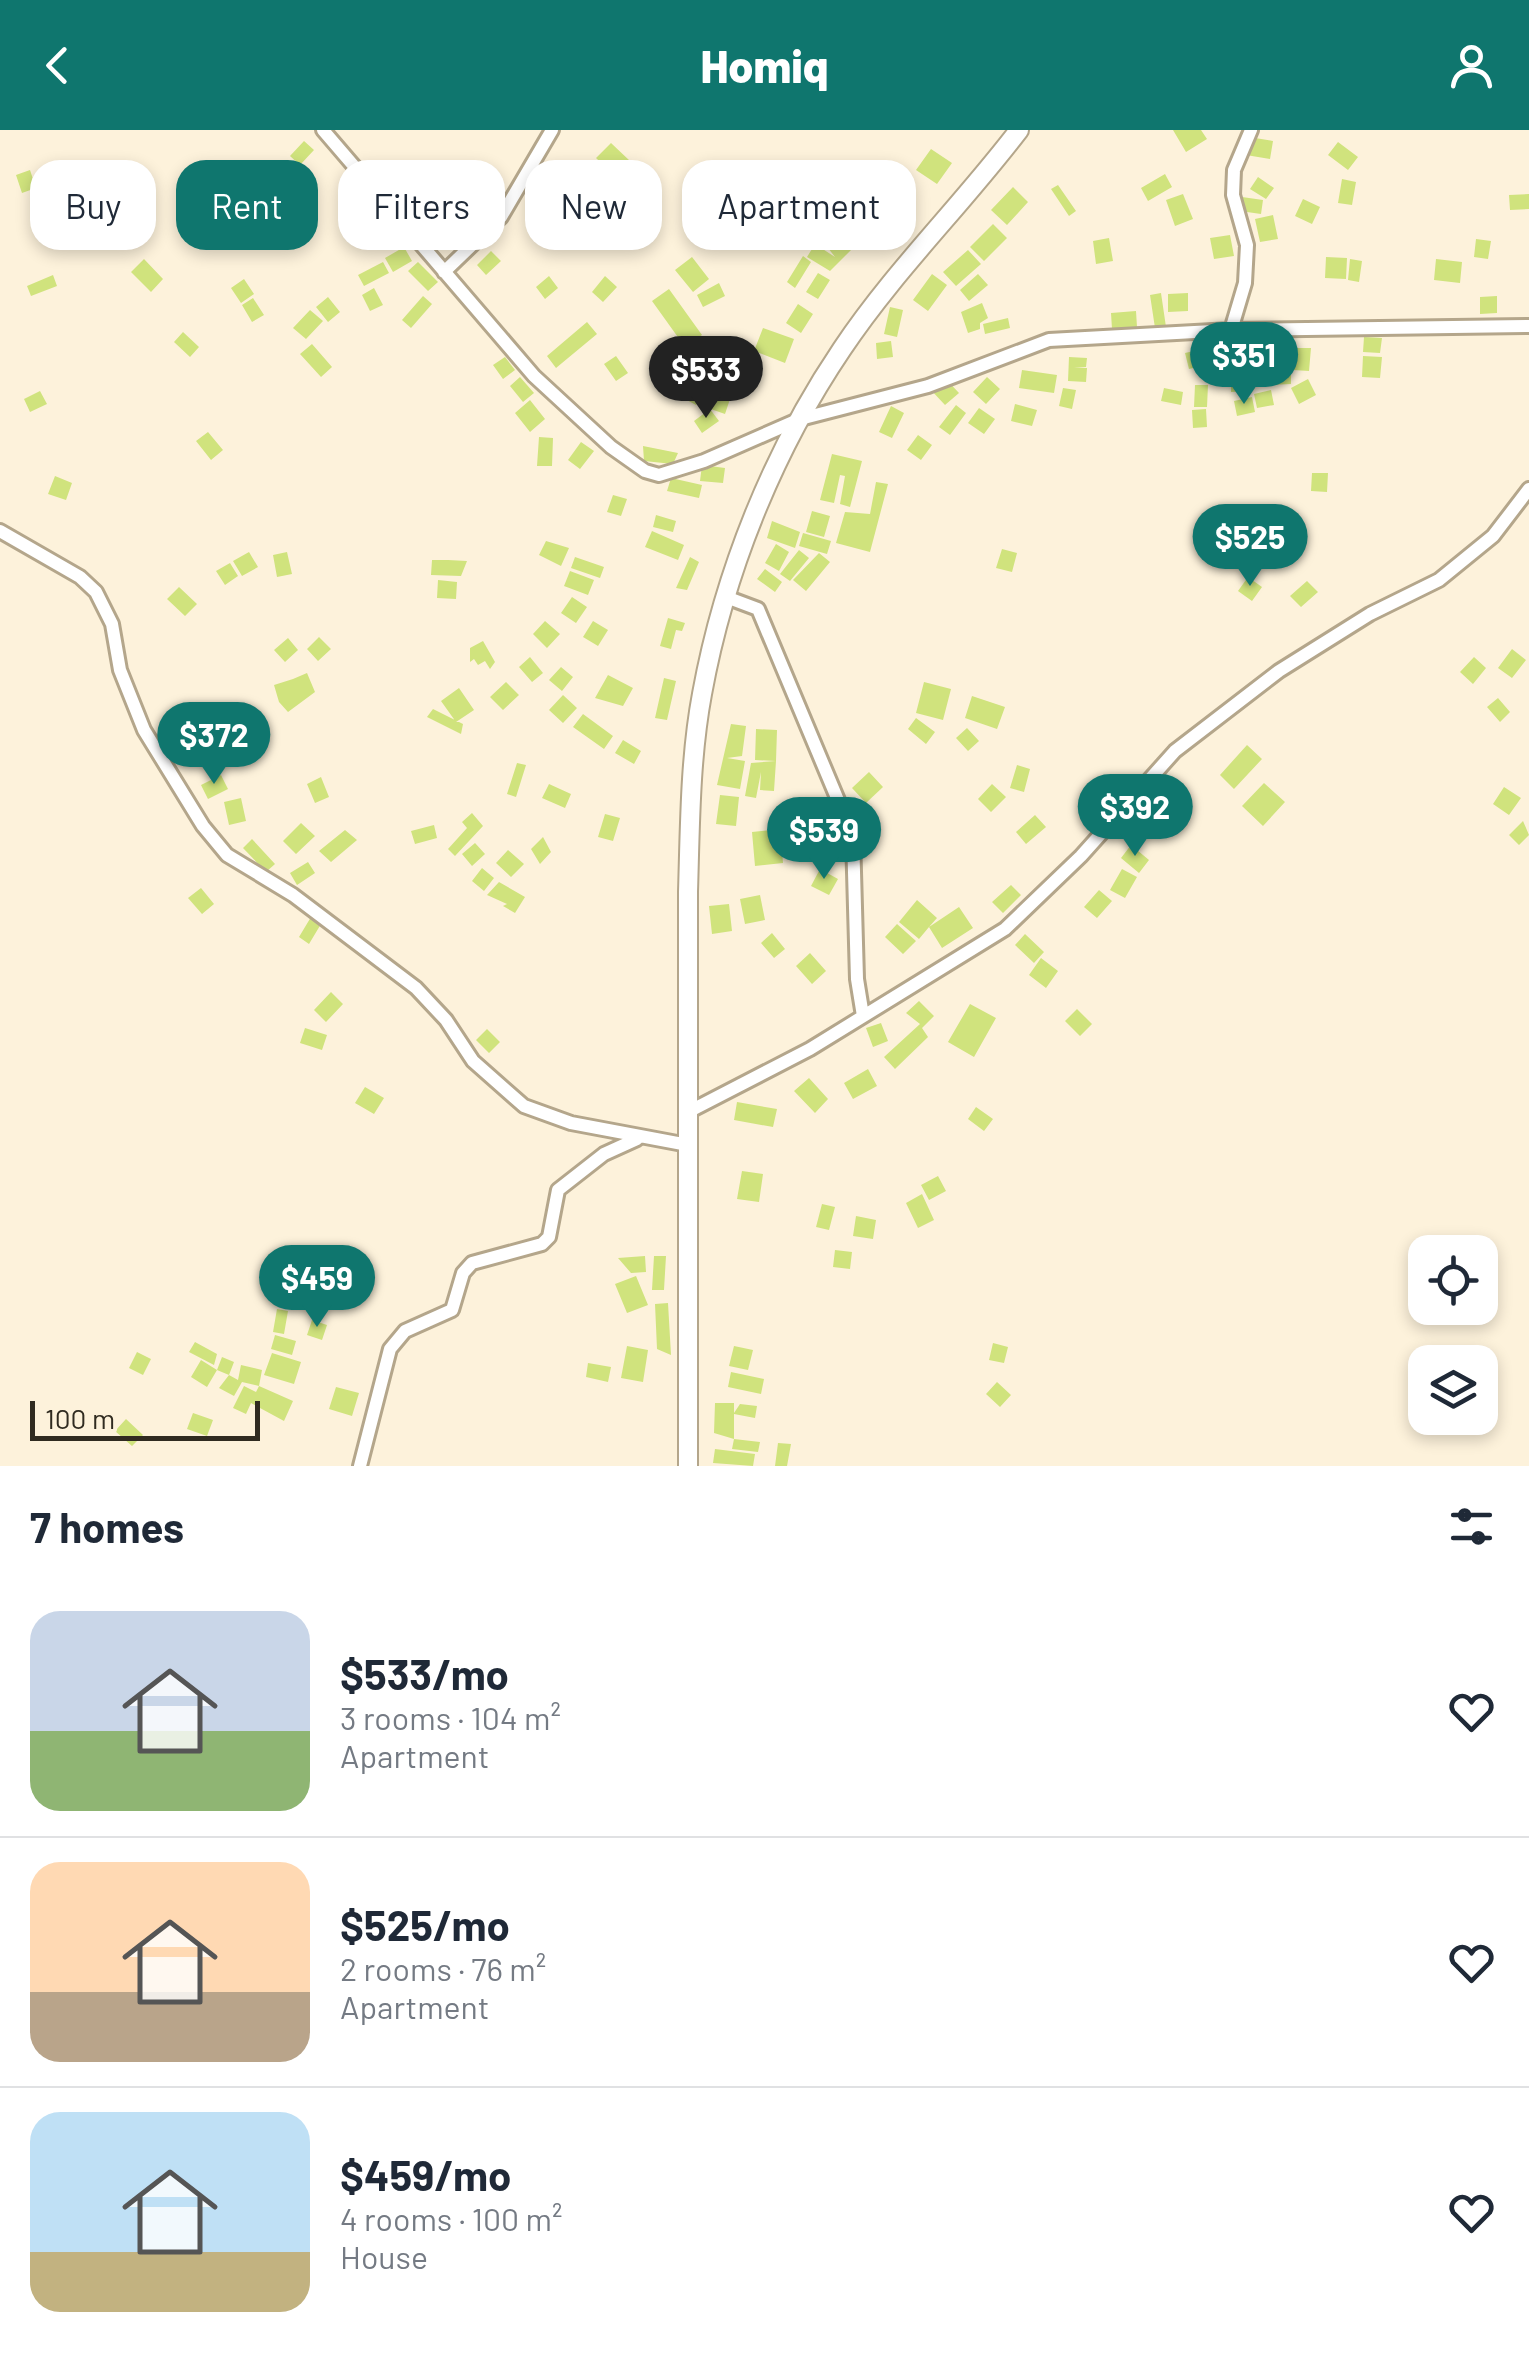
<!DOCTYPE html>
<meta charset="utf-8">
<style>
body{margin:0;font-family:Barlow,sans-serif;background:#f6f6f7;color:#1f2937;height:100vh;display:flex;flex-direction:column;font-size:38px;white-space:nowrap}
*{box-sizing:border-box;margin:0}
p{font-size:32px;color:#747a83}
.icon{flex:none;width:55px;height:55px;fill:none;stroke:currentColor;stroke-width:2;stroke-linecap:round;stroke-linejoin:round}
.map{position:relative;height:1336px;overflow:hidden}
.side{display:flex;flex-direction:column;background:#fff;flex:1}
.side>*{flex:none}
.top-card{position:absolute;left:30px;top:30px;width:1000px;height:90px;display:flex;gap:20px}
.buttons{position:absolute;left:1408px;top:1105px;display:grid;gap:20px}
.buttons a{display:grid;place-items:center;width:90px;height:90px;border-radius:20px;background:#fff;box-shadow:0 5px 15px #0003;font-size:50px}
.scale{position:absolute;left:30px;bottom:25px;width:230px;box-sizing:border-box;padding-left:10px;border:5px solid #302b20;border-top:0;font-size:28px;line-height:35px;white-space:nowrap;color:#302b20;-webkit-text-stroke:8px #fdf2db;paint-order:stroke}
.price{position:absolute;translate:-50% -85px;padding:0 22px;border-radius:35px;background:#0f766e;color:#fff;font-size:32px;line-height:65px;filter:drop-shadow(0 2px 5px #0008)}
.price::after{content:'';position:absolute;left:50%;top:60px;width:30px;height:22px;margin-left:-15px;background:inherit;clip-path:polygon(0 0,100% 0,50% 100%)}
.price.current{background:#222;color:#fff}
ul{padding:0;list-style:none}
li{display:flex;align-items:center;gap:30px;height:250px;padding:0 30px}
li+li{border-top:2px solid #e0e1e3}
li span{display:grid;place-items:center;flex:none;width:280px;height:200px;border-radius:30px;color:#555}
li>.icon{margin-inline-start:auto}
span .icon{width:120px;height:120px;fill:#fffc;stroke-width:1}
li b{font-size:42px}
h2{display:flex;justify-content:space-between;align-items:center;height:120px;padding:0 30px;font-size:42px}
.pill{padding:0 35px;border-radius:30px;background:#fff;box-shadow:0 5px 15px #0003;font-size:35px;line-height:90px}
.pill.current{background:#0f766e;color:#fff}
header{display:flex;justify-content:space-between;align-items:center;height:130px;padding:0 30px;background:#0f766e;color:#fff;font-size:45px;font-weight:800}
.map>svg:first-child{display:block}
</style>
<header><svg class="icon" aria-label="back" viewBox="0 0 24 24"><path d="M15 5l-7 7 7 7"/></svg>Homiq<svg class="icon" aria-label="person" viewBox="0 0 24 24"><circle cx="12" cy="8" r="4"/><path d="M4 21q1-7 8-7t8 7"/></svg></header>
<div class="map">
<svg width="1529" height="1336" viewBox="0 0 1529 1336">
<rect width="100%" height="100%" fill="#fdf2db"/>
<path fill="#d0e37d" d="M1173,0H1201L1207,9L1186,22Z
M1249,7L1273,11L1270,29L1246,25Z
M304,11L314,20L300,35L290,26Z
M1338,12L1358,27L1348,40L1328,25Z
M611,13L630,31L615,46L596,28Z
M931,19L952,33L937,54L916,40Z
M30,40L36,58L22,63L16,45Z
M1165,44L1172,57L1148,71L1141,58Z
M1258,47L1274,58L1266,69L1250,59Z
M1342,49L1356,52L1352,75L1338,73Z
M401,52L421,74L412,83L392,61Z
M1058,55L1076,81L1069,86L1051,59Z
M643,57L653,68L639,80L629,70Z
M1013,57L1028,72L1007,95L991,80Z
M1183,64L1193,89L1175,96L1166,70Z
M1529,64V79L1510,80L1509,65Z
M1242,67L1263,70L1261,84L1240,81Z
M1303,69L1320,77L1312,94L1295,86Z
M547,74L556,82L539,99L530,90Z
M1273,85L1278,109L1260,112L1255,89Z
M899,89L910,101L896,114L885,102Z
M993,94L1007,108L984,131L970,117Z
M845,103L856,115L830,141L807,127L815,114L835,127L828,118Z
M1230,105L1234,126L1214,129L1210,108Z
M1109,108L1113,131L1096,134L1093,111Z
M1476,109L1491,111L1488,129L1474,127Z
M404,117L412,131L393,142L385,128Z
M968,120L981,134L956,156L943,142Z
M491,121L501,131L486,145L477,135Z
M803,126L811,132L795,158L787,152Z
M692,127L709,149L693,162L675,140Z
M1326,127L1347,128L1346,149L1325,148Z
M144,129L163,149L151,162L131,142Z
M1350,129L1362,131L1359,152L1348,150Z
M1436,129L1462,132L1460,153L1434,150Z
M383,132L389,143L364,156L358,145Z
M418,132L438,152L428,161L408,141Z
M818,143L830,150L818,169L806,162Z
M932,144L947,155L928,181L913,170Z
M978,144L988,155L969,171L960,160Z
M53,145L57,156L31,166L27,156Z
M549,146L558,158L545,169L536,157Z
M605,146L617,157L603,172L592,162Z
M244,149L254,164L241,173L231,158Z
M719,153L725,166L703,177L697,165Z
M374,158L383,175L370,181L362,165Z
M669,159L702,205L685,217L652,171Z
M1161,163L1166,197L1155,198L1150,165Z
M1188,163V181L1168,182V164Z
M423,166L432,174L411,198L402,190Z
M1497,166V183L1480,184V167Z
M328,167L340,182L328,192L316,177Z
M253,168L264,185L252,192L242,175Z
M982,173L988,188L980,193V199L968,203L961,182Z
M798,174L813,184L801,203L786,193Z
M890,177L903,180L897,207L884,204Z
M310,180L323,191L306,209L293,198Z
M1136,181L1137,197L1112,199L1111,183Z
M1008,188L1010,198L985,204L983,194Z
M587,192L597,204L556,238L547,226Z
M763,198L794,209L785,233L754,221Z
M183,202L199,217L190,227L174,212Z
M1364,207L1382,208L1380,223L1363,222Z
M891,211L893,227L877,229L876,213Z
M312,214L332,237L321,247L300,224Z
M1211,217L1214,233L1189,239L1185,223Z
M1295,218H1311L1309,241L1293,240Z
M616,226L628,243L616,251L604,234Z
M1363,226L1382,227L1380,248L1362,247Z
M505,227L515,240L503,249L493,235Z
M1069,227L1087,228L1086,237L1074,238H1087L1086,252L1068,251Z
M1022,240L1057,245L1054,263L1019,258Z
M1291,242V254L1270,255L1269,244Z
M943,246L959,263L945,275L930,259Z
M1252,246L1253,261L1231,262V247Z
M520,247L534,263L523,272L510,256Z
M987,247L1000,259L986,274L973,262Z
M1308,249L1316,265L1299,274L1291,258Z
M695,251L706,258L696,275L685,269Z
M1195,255H1208L1207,277H1194Z
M1063,258L1076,260L1072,279L1059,276Z
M1164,258L1183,262L1181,275L1161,271Z
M1271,260L1274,275L1257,278L1254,264Z
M40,261L47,274L30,282L24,269Z
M708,261L730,269L725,284L702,276Z
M1252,267L1255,282L1237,286L1234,271Z
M530,270L545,289L530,302L515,283Z
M1015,274L1037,280L1032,296L1011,291Z
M956,275L966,283L950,305L939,297Z
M891,276L904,283L892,308L879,302Z
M979,278L995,289L984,304L968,293Z
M710,279L719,291L702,303L694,291Z
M1206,279L1207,297L1193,298L1192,280Z
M208,302L223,320L211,330L196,311Z
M918,305L932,315L921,330L907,320Z
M539,307L553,308L552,336H537Z
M581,312L594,321L580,339L568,330Z
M643,316L678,323L673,334L644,331Z
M832,324L862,331L850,377L840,374L845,346L840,345L834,373L820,370Z
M702,335L725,338L723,353L700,351Z
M1312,343H1328L1327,362L1311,361Z
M55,346L72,353L66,370L48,364Z
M671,348L702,355L699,368L667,361Z
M876,352L888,354L870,422L836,413L845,382L870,384Z
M613,365L627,369L621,386L607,382Z
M812,381L830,386L824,407L806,402Z
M656,385L676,391L673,402L653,397Z
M772,391L800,402L795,418L767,408Z
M652,401L684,415L678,430L645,417Z
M803,403L831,411L827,424L799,416Z
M546,411L569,418L561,436L539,425Z
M776,414L789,422L779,441L765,433Z
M1002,419L1017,423L1012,442L996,438Z
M799,420L809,428L790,451L780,444Z
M249,422L258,437L242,446L233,431Z
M287,422L292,444L277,447L273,425Z
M819,423L830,432L806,461L793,450Z
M575,427L604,437L600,448L571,438Z
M690,427L699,432L687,460L676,458Z
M432,430H448L467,431L461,446L431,445Z
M230,433L238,446L225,455L216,441Z
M765,439L782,452L775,462L757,449Z
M570,441L594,450L588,465L564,456Z
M1248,447L1262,457L1252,471L1238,461Z
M438,450L457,452L456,469L437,468Z
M1307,451L1318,462L1301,477L1290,466Z
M179,457L197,474L185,486L167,469Z
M572,467L587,477L576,493L561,483Z
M668,488L685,493L682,501L676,500L671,519L660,516Z
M545,491L560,504L547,518L533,504Z
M593,491L608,500L598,516L583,507Z
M319,507L331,519L318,531L307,519Z
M288,508L298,520L285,532L274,520Z
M483,511L495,532L490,539L485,531L478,535L474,529L470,532V518Z
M1512,519L1526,530L1512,548L1498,538Z
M530,527L543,543L532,552L519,537Z
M1474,527L1486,538L1473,554L1460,542Z
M561,537L573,547L562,561L549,550Z
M307,543L315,562L288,582L279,572L274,555L293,549L292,559L293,549Z
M608,545L633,558L623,576L595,568Z
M664,548L676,551L667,590L655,588Z
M506,552L519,565L503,580L490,567Z
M924,552L951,559L943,590L916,583Z
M459,558L474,580L456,592L441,571Z
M563,565L577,578L563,593L549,580Z
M972,566L1005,577L997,599L965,588Z
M1498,568L1510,582L1500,592L1487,577Z
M433,579L463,594L461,604L427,587Z
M194,584L197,592L180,597L189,608L172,622L158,605L176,591Z
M583,584L613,606L604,619L573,597Z
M916,588L935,602L926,614L908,599Z
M731,594L746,596L742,626L727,628L745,631L740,659L717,655Z
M967,598L979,611L968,621L956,608Z
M756,599L777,600L776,631L774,661L760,660L761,642L756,668L745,666L751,633L776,631L755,630Z
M623,610L641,621L634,634L615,623Z
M1247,615L1262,629L1234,659L1220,645Z
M517,633L526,635L516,667L507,664Z
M1017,635L1030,639L1024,662L1010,658Z
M869,642L883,657L866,673L852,658Z
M221,645L228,659L208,669L201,655Z
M321,647L329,667L315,673L307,654Z
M1264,653L1285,672L1263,696L1242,676Z
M549,654L571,664L565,678L542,668Z
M992,654L1006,667L991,682L978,669Z
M1504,657L1521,668L1509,685L1493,674Z
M720,665L739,667L736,696L716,694Z
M241,668L246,691L229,695L224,672Z
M1134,680L1146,689L1132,708L1119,699Z
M472,683L483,696L455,726L448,719L467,698L462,692Z
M605,684L620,688L613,711L598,707Z
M1035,685L1046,697L1026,714L1016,702Z
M1523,691L1529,705L1519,715L1509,705Z
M301,693L315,706L296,724L283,711Z
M434,695L437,708L415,714L411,701Z
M780,699L783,733L755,736L752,702Z
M345,700L357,710L331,732L319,721Z
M543,707L551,722L540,734L531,719Z
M252,709L275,734L266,742L243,718Z
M475,713L485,724L472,736L462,724Z
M1131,715L1149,730L1139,743L1121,728Z
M508,720L524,734L511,747L496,733Z
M308,732L315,743L297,755L290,743Z
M482,738L494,748L484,761L472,751Z
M820,739L838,749L829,765L811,756Z
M1122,739L1137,747L1125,768L1110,760Z
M499,752L525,767L515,783L503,776L507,774L487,765Z
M1011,755L1021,765L1003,783L992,772Z
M201,758L214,774L202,784L188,768Z
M1099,760L1112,771L1097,788L1084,777Z
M760,765L765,790L745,794L740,769Z
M917,770L937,788L929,797L959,777L973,798L942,818L929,797L919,809L899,792Z
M729,774L732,801L712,804L709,776Z
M311,787L321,794L309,814L299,807Z
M897,794L916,811L903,824L885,807Z
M772,803L785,819L774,828L761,813Z
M1025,804L1044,822L1034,833L1015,815Z
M810,823L826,841L812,854L796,836Z
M1041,828L1058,841L1046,858L1029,845Z
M331,862L343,874L326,892L314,880Z
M919,871L934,886L922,898L928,907L895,939L884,927L920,894L906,883Z
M970,874L996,888L974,927L948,912Z
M1077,879L1092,894L1080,906L1065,891Z
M881,893L888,911L873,917L866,898Z
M305,898L327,905L322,920L300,913Z
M487,899L500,912L489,923L476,910Z
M868,939L877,956L853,969L844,953Z
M809,948L828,969L815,983L794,961Z
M365,957L384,968L374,984L355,973Z
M737,972L777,979L773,997L734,990Z
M976,977L993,989L984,1001L968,989Z
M742,1041L763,1044L759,1072L737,1069Z
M938,1046L946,1061L929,1070L921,1055Z
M922,1064L934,1090L918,1098L906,1073Z
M822,1074L835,1077L829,1100L816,1097Z
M856,1086L876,1090L873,1109L853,1106Z
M835,1120L852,1122L850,1139L833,1137Z
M317,1121L319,1138L296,1140L295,1123Z
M645,1126L646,1142L631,1143L618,1128Z
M654,1126H666L664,1160H652Z
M636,1146L648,1175L627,1183L615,1154Z
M668,1173L671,1225L657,1219L655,1174Z
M277,1179L288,1181L284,1204L273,1202Z
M312,1190L327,1195L322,1210L307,1205Z
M275,1205L296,1211L292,1225L271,1219Z
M195,1212L217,1224L214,1235L189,1222Z
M993,1213L1008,1217L1004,1233L989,1230Z
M627,1216L648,1220L643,1252L621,1248Z
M734,1216L753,1220L748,1240L729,1236Z
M137,1222L151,1229L143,1245L129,1238Z
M272,1223L301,1232L294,1254L264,1245Z
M222,1227L234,1232L229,1245L217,1240L207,1257L191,1247L201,1230L217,1240Z
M588,1233L611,1237L608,1252L586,1247Z
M241,1235L262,1240L259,1256L242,1252L234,1266L219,1258L229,1245L238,1250Z
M731,1242L764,1249L761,1264L728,1257Z
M997,1252L1011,1265L1000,1277L986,1264Z
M244,1256L256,1262L259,1256L293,1271L284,1291L251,1273L246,1284L233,1278Z
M336,1257L359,1263L352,1286L329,1279Z
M715,1273H734V1283L740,1274L757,1276L755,1288L734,1284V1309L760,1312L758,1322L732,1319L734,1309L714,1303Z
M193,1283L213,1290L207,1306L187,1299Z
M126,1289L143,1305L132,1316L115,1301Z
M778,1313L791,1314L787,1336H775Z
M715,1319L755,1324L753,1336L713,1333Z"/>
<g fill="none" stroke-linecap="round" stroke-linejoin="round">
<defs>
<path id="minor" d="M323,0L534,246L611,317L645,341L659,345L704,331L800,289L928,256L1049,210L1231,200L1529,196
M444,142L501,87L552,0
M1231,200L1245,153L1247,115L1233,65L1234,40L1251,0
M0,401L80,447L96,462L112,494L120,540L144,600L203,696L227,725L293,765L416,858L446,890L473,931L524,976L571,993L688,1015
M726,467L758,479L853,706L857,849L863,886
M688,982L810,919L1005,799L1081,726L1175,621L1279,541L1370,484L1439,450L1493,406L1529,359
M360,1336L390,1219L405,1201L452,1180L463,1143L472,1133L542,1114L549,1107L558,1060L604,1024L637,1009"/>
<path id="secondary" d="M688,1336V762C690,696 690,628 702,564C724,443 773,321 842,219C894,141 962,75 1019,0"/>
</defs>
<use href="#minor" stroke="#b4a68b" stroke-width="18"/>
<use href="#secondary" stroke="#b4a68b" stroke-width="22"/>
<use href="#minor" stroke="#fff" stroke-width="12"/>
<use href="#secondary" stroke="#fff" stroke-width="18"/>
</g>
</svg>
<div class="buttons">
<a><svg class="icon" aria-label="locate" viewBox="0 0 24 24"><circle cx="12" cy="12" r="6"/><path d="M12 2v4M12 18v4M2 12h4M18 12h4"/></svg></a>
<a><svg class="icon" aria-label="layers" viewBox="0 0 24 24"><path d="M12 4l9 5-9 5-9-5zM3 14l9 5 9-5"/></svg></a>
</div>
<div class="scale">100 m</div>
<b class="price" style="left:1244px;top:277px">$351</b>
<b class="price current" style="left:706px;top:291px">$533</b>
<b class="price" style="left:1250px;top:459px">$525</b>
<b class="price" style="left:214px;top:657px">$372</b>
<b class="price" style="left:1135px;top:729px">$392</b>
<b class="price" style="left:824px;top:752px">$539</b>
<b class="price" style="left:317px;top:1200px">$459</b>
<div class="top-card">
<a class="pill">Buy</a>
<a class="pill current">Rent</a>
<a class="pill">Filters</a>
<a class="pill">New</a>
<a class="pill">Apartment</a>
</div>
</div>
<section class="side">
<h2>7 homes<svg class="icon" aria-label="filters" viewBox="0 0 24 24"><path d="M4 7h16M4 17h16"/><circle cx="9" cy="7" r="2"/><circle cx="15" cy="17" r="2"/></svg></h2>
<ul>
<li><span style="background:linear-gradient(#c9d6e8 60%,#8fb573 0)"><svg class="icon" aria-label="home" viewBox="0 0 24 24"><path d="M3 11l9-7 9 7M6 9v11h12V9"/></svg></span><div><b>$533/mo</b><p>3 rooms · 104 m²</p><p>Apartment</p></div><svg class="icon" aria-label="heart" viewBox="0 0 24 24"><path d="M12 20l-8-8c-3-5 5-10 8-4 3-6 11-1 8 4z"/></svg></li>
<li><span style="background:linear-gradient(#ffd9b3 65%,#b9a48a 0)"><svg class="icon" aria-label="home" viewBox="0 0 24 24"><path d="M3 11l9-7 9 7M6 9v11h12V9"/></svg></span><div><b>$525/mo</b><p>2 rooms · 76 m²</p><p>Apartment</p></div><svg class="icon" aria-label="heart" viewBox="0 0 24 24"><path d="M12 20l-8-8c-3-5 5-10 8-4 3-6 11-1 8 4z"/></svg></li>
<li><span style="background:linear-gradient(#bfe0f5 70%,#c2b280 0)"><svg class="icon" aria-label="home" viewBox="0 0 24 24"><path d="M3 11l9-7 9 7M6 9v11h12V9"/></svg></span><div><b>$459/mo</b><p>4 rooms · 100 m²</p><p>House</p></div><svg class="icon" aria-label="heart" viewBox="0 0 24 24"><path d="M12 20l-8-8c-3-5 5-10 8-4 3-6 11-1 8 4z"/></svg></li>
</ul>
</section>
